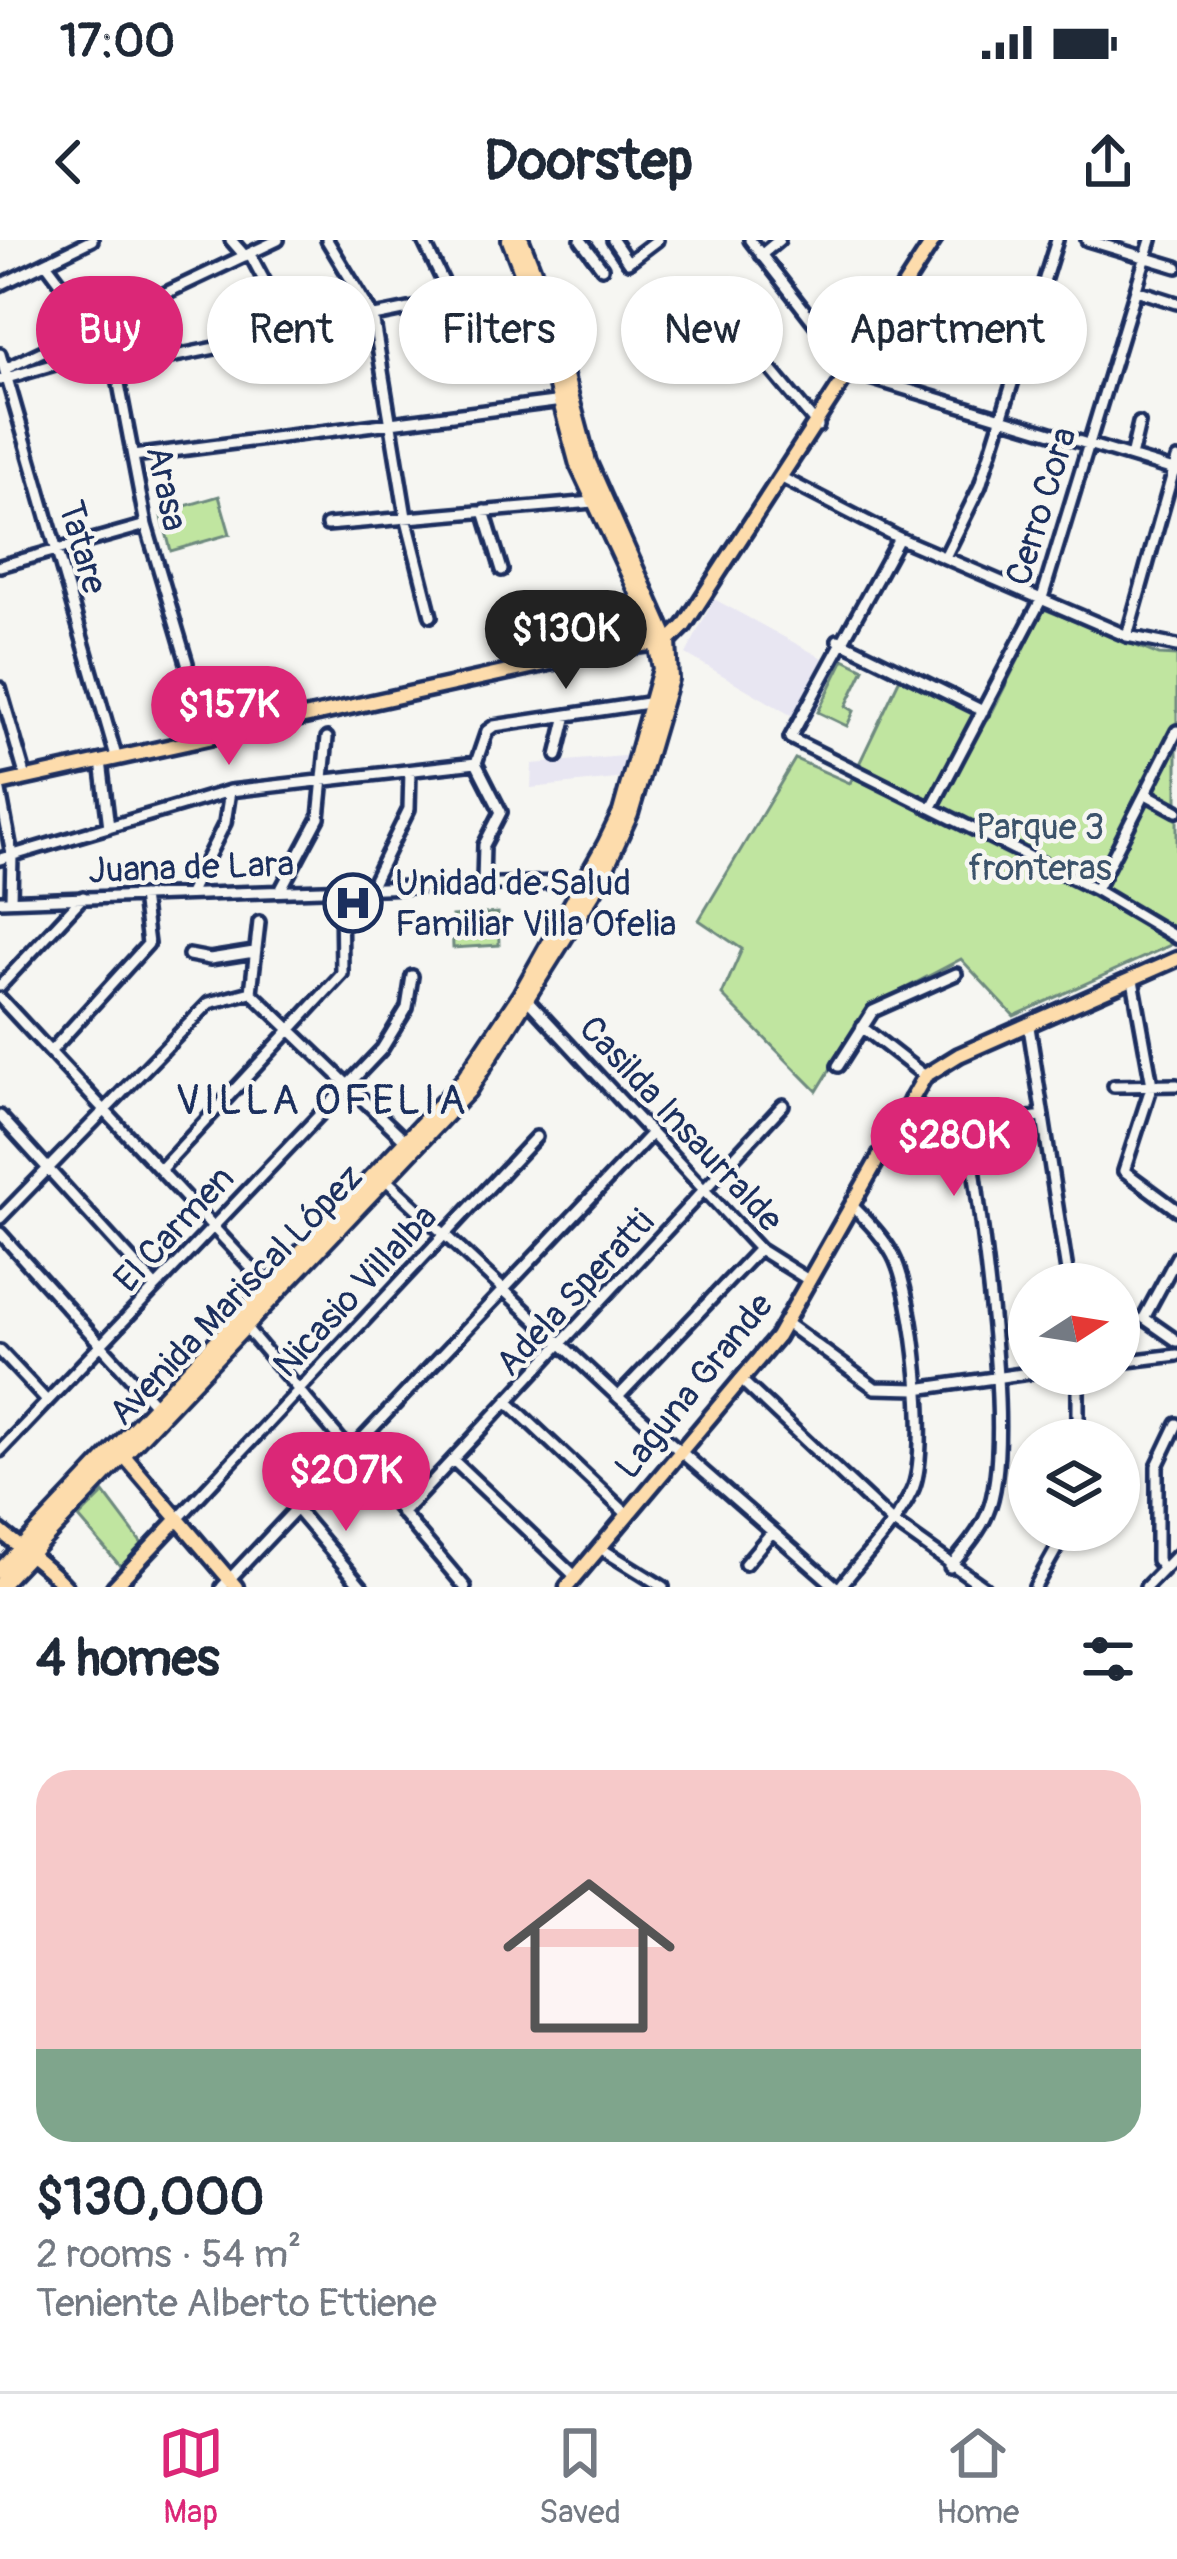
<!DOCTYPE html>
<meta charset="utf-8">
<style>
body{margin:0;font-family:Pangolin,sans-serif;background:#f2f2f3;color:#1f2937;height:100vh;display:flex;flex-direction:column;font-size:45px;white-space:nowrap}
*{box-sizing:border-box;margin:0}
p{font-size:39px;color:#747a83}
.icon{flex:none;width:66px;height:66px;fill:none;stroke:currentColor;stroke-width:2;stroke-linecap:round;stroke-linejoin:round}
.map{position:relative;height:1347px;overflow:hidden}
.drawer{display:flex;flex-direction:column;background:#fff;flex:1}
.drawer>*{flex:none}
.guide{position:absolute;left:36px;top:36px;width:1107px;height:108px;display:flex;gap:24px}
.needle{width:78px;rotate:78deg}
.buttons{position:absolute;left:1008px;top:1023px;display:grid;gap:24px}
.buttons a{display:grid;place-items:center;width:132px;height:132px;border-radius:50%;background:#fff;box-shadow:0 3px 9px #0004;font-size:60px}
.price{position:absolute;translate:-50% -102px;padding:0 27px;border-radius:42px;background:#db2777;color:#fff;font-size:39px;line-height:78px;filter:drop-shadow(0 3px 6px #0008)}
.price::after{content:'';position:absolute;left:50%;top:72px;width:36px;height:27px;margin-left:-18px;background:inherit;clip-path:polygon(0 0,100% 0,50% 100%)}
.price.active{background:#222;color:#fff}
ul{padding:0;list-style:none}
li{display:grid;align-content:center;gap:24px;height:636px;padding:0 36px}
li+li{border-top:3px solid #e0e1e3}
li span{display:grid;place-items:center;height:372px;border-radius:36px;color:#555}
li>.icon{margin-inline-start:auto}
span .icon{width:216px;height:216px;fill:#fffc;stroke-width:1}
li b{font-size:51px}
h2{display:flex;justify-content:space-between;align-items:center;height:144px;padding:0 36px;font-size:51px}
.pill{padding:0 42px;border-radius:54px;background:#fff;box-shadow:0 3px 9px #0004;font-size:42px;line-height:108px}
.pill.active{background:#db2777;color:#fff}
.status{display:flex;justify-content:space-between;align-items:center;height:84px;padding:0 60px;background:#fff;direction:ltr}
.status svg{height:33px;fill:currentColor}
header{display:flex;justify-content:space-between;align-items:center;height:156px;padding:0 36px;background:#fff;font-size:54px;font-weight:700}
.menu{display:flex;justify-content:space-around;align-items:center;height:168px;border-top:3px solid #e0e1e3;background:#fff;font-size:33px;color:#747a83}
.menu a{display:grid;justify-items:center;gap:6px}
.menu .active{color:#db2777}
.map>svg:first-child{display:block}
</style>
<div class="status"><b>17:00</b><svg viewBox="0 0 49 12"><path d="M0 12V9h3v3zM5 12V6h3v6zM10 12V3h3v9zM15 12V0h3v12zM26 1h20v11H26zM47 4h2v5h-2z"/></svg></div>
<header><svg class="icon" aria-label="back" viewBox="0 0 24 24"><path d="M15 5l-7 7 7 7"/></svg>Doorstep<svg class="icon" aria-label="share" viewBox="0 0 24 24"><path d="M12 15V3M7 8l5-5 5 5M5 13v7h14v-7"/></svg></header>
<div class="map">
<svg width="1177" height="1347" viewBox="0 0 1177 1347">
<rect width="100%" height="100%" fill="#f6f6f2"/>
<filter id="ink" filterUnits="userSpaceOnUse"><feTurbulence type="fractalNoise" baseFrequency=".00833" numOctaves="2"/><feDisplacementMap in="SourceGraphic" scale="24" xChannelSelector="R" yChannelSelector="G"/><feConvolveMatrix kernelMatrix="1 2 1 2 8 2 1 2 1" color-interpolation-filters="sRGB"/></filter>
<g filter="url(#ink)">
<path fill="#e8e6f2" d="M714,359L824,419L794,477L686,414Z
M635,515L626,538L531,548L532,524Z"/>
<path fill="#c0e5a0" stroke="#6e8a7f" stroke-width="3" d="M219,256L230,294L171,311L161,273Z
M1044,369L1159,415L1177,416V702L1014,776L961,719L868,768L817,851L722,755L742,709L699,680L795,519L850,543L900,438L988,480Z
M844,419L864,429L846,466L854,471L847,486L818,472Z
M498,673L499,705L453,708L452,676Z
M104,1253L143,1305L121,1327L79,1278Z"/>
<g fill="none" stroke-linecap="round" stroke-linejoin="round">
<defs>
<path id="minor" d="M231,0L245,16
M327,0L373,76L406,277L431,376
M423,0L452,60
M581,0L602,28
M613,0L628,22L657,0
M750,0L853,133L1177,231
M1087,0L1177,27
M250,14L292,93
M761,15L779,0
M46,23L94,87
M0,45L92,0
M1136,50L1177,63
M709,55L818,186
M101,84L116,128L146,285L187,423
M0,114L116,516
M116,128L528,45
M5,129L278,0
M0,140L110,108
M133,216L562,161
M1131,217L1139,183
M784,239L899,298L1127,396L1177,406
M484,271L502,330
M327,285L593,262
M899,298L790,498L1096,650L1177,698
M945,317L980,246L1057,0
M0,326L146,285
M1127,396L1177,219
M838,400L983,471
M0,448L26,538
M557,516L567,475
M101,521L109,587
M476,523L487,491L494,486L654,462
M476,523L501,572L484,605L483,643
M0,551L12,615L11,659
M1146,554L1177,571
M932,567L1042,358L1151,0
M0,619L230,551L476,523
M370,648L409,569L410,531
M1096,650L1177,491
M280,651L319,578L327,498
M189,654L225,583L230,551
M0,661L588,641
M189,715L210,719L254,712
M1133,740L1152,845L1124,931L1177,970
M0,746L83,657
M251,752L406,901
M251,752L259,682
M522,754L759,1009L810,1041
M0,758L269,1047
M862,787L925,836
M1029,787L1069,1044
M51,811L148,704L142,656
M838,826L873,771L956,734
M1114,846L1177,845
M910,859L940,880L969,887
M0,876L155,1046
M160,930L342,734L341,649
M382,936L618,1157L836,1347
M0,978L209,763L251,752
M0,993L156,1166
M1177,1017L1144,1078L1177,1101
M242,1083L465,1347
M786,1083L875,1148L917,1149L1029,1133
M0,1111L47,1161
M1119,1122L1177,1115
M740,1139L891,1281L984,1347
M618,1157L759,1009
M508,1162L628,1275
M1078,1200V1134
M0,1211L382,809L407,768L412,736
M453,1220L576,1337
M296,1269L362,1347
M402,1274L783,865
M178,1279L536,897
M600,1308L663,1347
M745,1324L772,1292
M950,1327C963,1311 979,1293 987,1274C1018,1203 978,972 969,887L1043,876
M1163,1328L1157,1320V1226L1177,1184
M222,1347L650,895
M840,1347C863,1317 896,1285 912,1251C931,1213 914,1053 893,1015C883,996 866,980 852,965
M1035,1347L1067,1290
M1146,1347L1177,1315"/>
<path id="major" d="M0,544L617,408L668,402L684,386L934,0
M120,1211L236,1347
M0,1291C24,1311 44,1323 66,1347
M114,1347L178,1279
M567,1347L777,1097L925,836L959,815L1177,719"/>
<path id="highway" d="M0,1331L463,841L521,754L605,605L621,572L661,429L653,385L578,225L535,65L510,0
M0,1345L468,851L598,644L630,574L670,439L668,402L588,222L545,61L521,0"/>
</defs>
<use href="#minor" stroke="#1b2f5e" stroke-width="18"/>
<use href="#major" stroke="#1b2f5e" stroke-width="21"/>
<use href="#highway" stroke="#1b2f5e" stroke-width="22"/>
<use href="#minor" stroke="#f6f6f2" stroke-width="9"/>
<use href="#major" stroke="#fddcac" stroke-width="12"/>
<use href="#highway" stroke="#fddcac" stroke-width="14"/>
</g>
</g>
<defs>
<symbol id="hospital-ring" viewBox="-11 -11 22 22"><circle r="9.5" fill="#f6f6f2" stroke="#1b2f5e" stroke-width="1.5"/><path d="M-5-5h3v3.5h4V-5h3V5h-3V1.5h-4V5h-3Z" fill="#1b2f5e"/></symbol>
</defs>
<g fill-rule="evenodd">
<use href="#hospital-ring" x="320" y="630" width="66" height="66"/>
</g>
<g text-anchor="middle" stroke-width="9" stroke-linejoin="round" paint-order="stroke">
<g font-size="36" fill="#1b2f5e" stroke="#f6f6f2">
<text transform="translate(168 248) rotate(78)" y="13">Arasa</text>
<text transform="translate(1040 266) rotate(-73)" y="13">Cerro Cora</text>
<text transform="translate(84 307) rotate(74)" y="13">Tatare</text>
<text transform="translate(191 626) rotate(-2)" y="13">Juana de Lara</text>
<text transform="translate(682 883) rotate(47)" y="13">Casilda Insaurralde</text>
<text transform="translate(173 988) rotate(-47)" y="13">El Carmen</text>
<text transform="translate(354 1050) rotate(-47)" y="13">Nicasio Villalba</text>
<text transform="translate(574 1052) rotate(-47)" y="13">Adela Speratti</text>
<text transform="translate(235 1054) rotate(-46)" y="13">Avenida Mariscal López</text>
<text transform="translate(693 1145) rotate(-51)" y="13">Laguna Grande</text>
</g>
<g font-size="36" fill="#3c536b" stroke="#f6f6f2">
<text x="1040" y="599">Parque 3<tspan x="1040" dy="41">fronteras</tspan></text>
</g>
<g font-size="36" fill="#1b2f5e" stroke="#f6f6f2" text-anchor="start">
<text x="395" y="655">Unidad de Salud<tspan x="395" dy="41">Familiar Villa Ofelia</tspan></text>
</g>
<g font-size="42" letter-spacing="3" fill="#1b2f5e" stroke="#f6f6f2">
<text x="322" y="874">VILLA OFELIA</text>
</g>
</g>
</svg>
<div class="buttons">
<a><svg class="needle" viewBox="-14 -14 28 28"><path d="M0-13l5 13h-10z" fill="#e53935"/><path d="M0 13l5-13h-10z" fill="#747a83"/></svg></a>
<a><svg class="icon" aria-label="layers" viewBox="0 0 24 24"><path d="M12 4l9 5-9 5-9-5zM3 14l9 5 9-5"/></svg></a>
</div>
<b class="price active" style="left:566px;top:452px">$130K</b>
<b class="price" style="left:229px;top:528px">$157K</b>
<b class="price" style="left:954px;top:959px">$280K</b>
<b class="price" style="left:346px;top:1294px">$207K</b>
<div class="guide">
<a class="pill active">Buy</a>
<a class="pill">Rent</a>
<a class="pill">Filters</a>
<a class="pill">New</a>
<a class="pill">Apartment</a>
</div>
</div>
<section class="drawer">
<h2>4 homes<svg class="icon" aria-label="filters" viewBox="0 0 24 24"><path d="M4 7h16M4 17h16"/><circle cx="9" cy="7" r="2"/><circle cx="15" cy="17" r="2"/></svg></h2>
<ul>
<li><span style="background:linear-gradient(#f6c9c9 75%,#7fa58c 0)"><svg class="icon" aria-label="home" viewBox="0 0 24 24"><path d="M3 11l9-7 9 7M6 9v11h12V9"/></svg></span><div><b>$130,000</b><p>2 rooms · 54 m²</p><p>Teniente Alberto Ettiene</p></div></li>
</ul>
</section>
<nav class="menu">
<a class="active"><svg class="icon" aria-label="map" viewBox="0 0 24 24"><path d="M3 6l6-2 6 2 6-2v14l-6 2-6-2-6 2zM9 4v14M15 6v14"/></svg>Map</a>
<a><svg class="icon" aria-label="saved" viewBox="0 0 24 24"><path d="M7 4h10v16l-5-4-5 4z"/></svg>Saved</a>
<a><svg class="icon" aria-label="home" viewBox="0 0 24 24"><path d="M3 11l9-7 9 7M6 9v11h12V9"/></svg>Home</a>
</nav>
